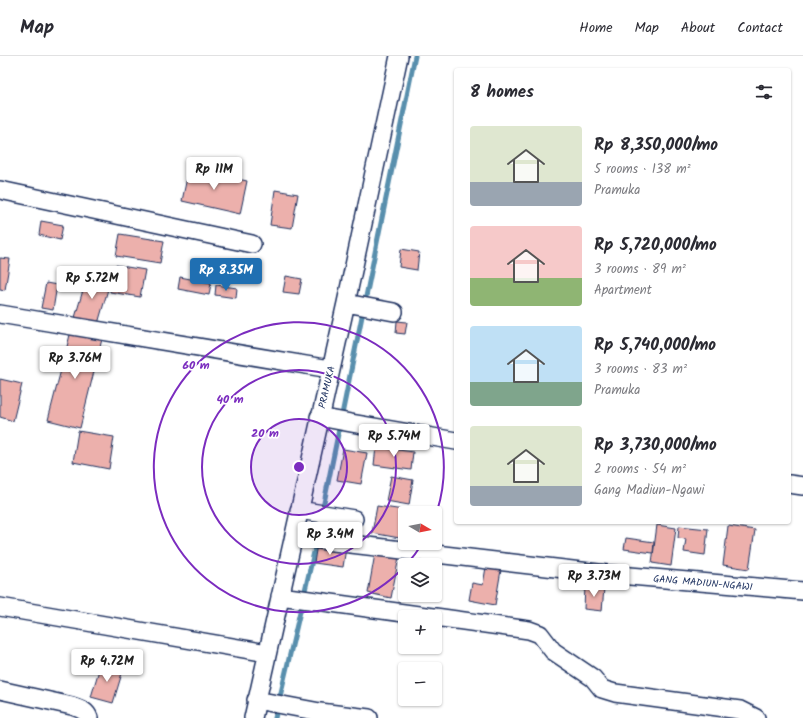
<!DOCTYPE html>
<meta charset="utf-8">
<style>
body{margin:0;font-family:Kalam,sans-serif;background:#f2f2f3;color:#2b2b33;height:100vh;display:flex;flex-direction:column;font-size:15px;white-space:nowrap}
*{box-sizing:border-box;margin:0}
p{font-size:13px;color:#7c7c81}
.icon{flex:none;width:22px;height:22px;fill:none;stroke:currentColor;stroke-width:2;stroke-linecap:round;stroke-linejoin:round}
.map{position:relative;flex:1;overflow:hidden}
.sheet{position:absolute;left:454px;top:12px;width:337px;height:456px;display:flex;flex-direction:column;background:#fff;border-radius:4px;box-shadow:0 1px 3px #0004}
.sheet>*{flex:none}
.needle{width:26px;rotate:100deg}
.buttons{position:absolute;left:398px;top:450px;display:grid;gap:8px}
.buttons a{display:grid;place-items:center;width:44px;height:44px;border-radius:4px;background:#fff;box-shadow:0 1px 3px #0004;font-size:20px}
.price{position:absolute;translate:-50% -34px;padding:0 9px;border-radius:4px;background:#fff;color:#222;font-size:13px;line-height:26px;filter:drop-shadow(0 1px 2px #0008)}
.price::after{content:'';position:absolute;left:50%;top:24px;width:12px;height:9px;margin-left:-6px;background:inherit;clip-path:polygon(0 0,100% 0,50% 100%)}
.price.active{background:#1f6fb2;color:#fff}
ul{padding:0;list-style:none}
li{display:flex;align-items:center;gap:12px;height:100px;padding:0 16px}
li span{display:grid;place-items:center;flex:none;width:112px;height:80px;border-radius:4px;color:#555}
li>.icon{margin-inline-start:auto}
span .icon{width:48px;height:48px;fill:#fffc;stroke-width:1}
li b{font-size:17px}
h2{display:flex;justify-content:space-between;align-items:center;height:48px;padding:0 16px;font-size:17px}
header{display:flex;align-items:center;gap:24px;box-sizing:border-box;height:56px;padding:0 20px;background:#fff;border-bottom:1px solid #e1e1e2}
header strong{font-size:19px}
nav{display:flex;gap:22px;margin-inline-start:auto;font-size:14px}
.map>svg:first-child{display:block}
</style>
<header>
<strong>Map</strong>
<nav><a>Home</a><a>Map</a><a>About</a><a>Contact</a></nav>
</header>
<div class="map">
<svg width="803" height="662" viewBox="0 0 803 662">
<rect width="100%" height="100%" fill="#fff"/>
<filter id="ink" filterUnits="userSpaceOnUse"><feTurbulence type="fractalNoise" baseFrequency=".025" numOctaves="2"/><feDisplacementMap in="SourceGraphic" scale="8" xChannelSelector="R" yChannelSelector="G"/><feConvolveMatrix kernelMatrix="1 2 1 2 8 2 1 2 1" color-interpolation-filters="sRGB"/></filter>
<g filter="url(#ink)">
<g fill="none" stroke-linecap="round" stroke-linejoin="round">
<path stroke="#598fad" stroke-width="5" d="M275,662L314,496L415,0"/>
</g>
<path fill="#ecb0ac" stroke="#1b2f5e" d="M189,112L247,125L240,158L182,145Z
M275,134L298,138L292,172L270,169Z
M41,165L63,169L60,184L39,179Z
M120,178L164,185L160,207L116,200Z
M401,193L419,196L417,214L399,211Z
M0,202L10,203L5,234L0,233Z
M115,209L145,214L140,241L110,236Z
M88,217L111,223L97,271L74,265Z
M286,220L302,223L299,238L283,236Z
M180,221L211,227L209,239L178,233Z
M46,227L57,229L53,254L41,252Z
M216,229L237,232L236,242L215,239Z
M397,265L407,266L405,278L396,277Z
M71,275L102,283L80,372L48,364Z
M0,323L22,328L13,365L0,361Z
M78,375L114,381L109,413L73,406Z
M376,391L413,396L411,414L374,409Z
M343,393L367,397L361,428L337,424Z
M391,420L413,424L409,449L386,445Z
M377,450L423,457H405V483L372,477Z
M657,469L676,472L671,510L652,507Z
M679,470L708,473L705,499L684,496L686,483L678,482Z
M728,470L755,474L749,513L723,509Z
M626,482L654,486L653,497L624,493Z
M317,488L346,492L343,511L314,507Z
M376,492L400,496L391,542L368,537Z
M486,511L501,514L495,549L469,544L472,527L483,529Z
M585,530L604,532L602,555L584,553Z
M101,607L123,614L113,647L91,641Z"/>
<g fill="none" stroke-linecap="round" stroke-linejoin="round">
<defs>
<path id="minor" d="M0,134L252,188
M346,247L394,256
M0,258L330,313
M319,361L351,367L456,385
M789,428L803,430
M299,454L354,463
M294,479L325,485L607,518L803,535
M280,540L433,561
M0,551L267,597
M435,561L529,574L540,578L553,595L593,622L602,633L615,637L740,654L756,662
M0,634L72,650C80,653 86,654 89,662
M256,644L320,656L369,662
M253,662L346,247L399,0"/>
</defs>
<use href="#minor" stroke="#1b2f5e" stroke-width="20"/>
<use href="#minor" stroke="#fff" stroke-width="17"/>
</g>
</g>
<circle cx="299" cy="411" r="48" fill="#7b2cbf" fill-opacity=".12"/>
<g fill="none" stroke="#7b2cbf" stroke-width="2">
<circle cx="299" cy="411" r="48"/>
<circle cx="299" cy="411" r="97"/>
<path d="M422 488A145 145 0 0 1 406 509M404 511A145 145 0 1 1 435 461"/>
</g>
<g text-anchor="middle" stroke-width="3.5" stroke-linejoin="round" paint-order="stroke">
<g font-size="10" fill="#1b2f5e" stroke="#fff">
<text transform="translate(326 331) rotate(-77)" y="4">PRAMUKA</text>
<text transform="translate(703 526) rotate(5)" y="4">GANG MADIUN-NGAWI</text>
</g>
</g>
<circle cx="299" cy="411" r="6" fill="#7b2cbf" stroke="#fff" stroke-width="2"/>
<g font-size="12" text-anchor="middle" font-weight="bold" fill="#7b2cbf" stroke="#fff" stroke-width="3.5" stroke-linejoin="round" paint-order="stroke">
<text x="196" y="313">60 m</text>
<text x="230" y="347">40 m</text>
<text x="265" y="381">20 m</text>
</g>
</svg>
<div class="buttons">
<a><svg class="needle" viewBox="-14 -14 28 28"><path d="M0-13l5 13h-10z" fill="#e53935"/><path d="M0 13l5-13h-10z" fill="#7c7c81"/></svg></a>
<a><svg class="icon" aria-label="layers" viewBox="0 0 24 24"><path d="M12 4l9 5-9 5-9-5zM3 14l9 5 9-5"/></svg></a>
<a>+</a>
<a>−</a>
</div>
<b class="price" style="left:214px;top:135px">Rp 11M</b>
<b class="price active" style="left:226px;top:236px">Rp 8.35M</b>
<b class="price" style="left:92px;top:244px">Rp 5.72M</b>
<b class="price" style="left:75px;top:324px">Rp 3.76M</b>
<b class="price" style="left:394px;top:402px">Rp 5.74M</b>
<b class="price" style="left:330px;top:500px">Rp 3.4M</b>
<b class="price" style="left:594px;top:542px">Rp 3.73M</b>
<b class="price" style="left:107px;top:627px">Rp 4.72M</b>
<section class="sheet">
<h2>8 homes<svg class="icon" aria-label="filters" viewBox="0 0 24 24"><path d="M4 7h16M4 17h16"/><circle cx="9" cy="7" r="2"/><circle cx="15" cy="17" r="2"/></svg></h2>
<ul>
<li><span style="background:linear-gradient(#dfe7d0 70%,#9aa5b1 0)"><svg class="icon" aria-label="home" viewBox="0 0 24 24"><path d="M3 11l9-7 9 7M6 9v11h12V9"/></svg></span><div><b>Rp 8,350,000/mo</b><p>5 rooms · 138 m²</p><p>Pramuka</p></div></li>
<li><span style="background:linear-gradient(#f6c9c9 65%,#8fb573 0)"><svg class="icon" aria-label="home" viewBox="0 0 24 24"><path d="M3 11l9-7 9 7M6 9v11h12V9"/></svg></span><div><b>Rp 5,720,000/mo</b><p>3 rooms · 89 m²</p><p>Apartment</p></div></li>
<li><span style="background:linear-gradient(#bfe0f5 70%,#7fa58c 0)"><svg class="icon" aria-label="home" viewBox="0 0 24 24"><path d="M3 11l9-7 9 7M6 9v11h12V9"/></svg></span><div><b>Rp 5,740,000/mo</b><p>3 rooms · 83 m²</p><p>Pramuka</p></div></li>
<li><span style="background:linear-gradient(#dfe7d0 75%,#9aa5b1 0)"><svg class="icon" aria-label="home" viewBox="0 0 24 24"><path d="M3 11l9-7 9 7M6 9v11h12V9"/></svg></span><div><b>Rp 3,730,000/mo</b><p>2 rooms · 54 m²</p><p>Gang Madiun-Ngawi</p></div></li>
</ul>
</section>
</div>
